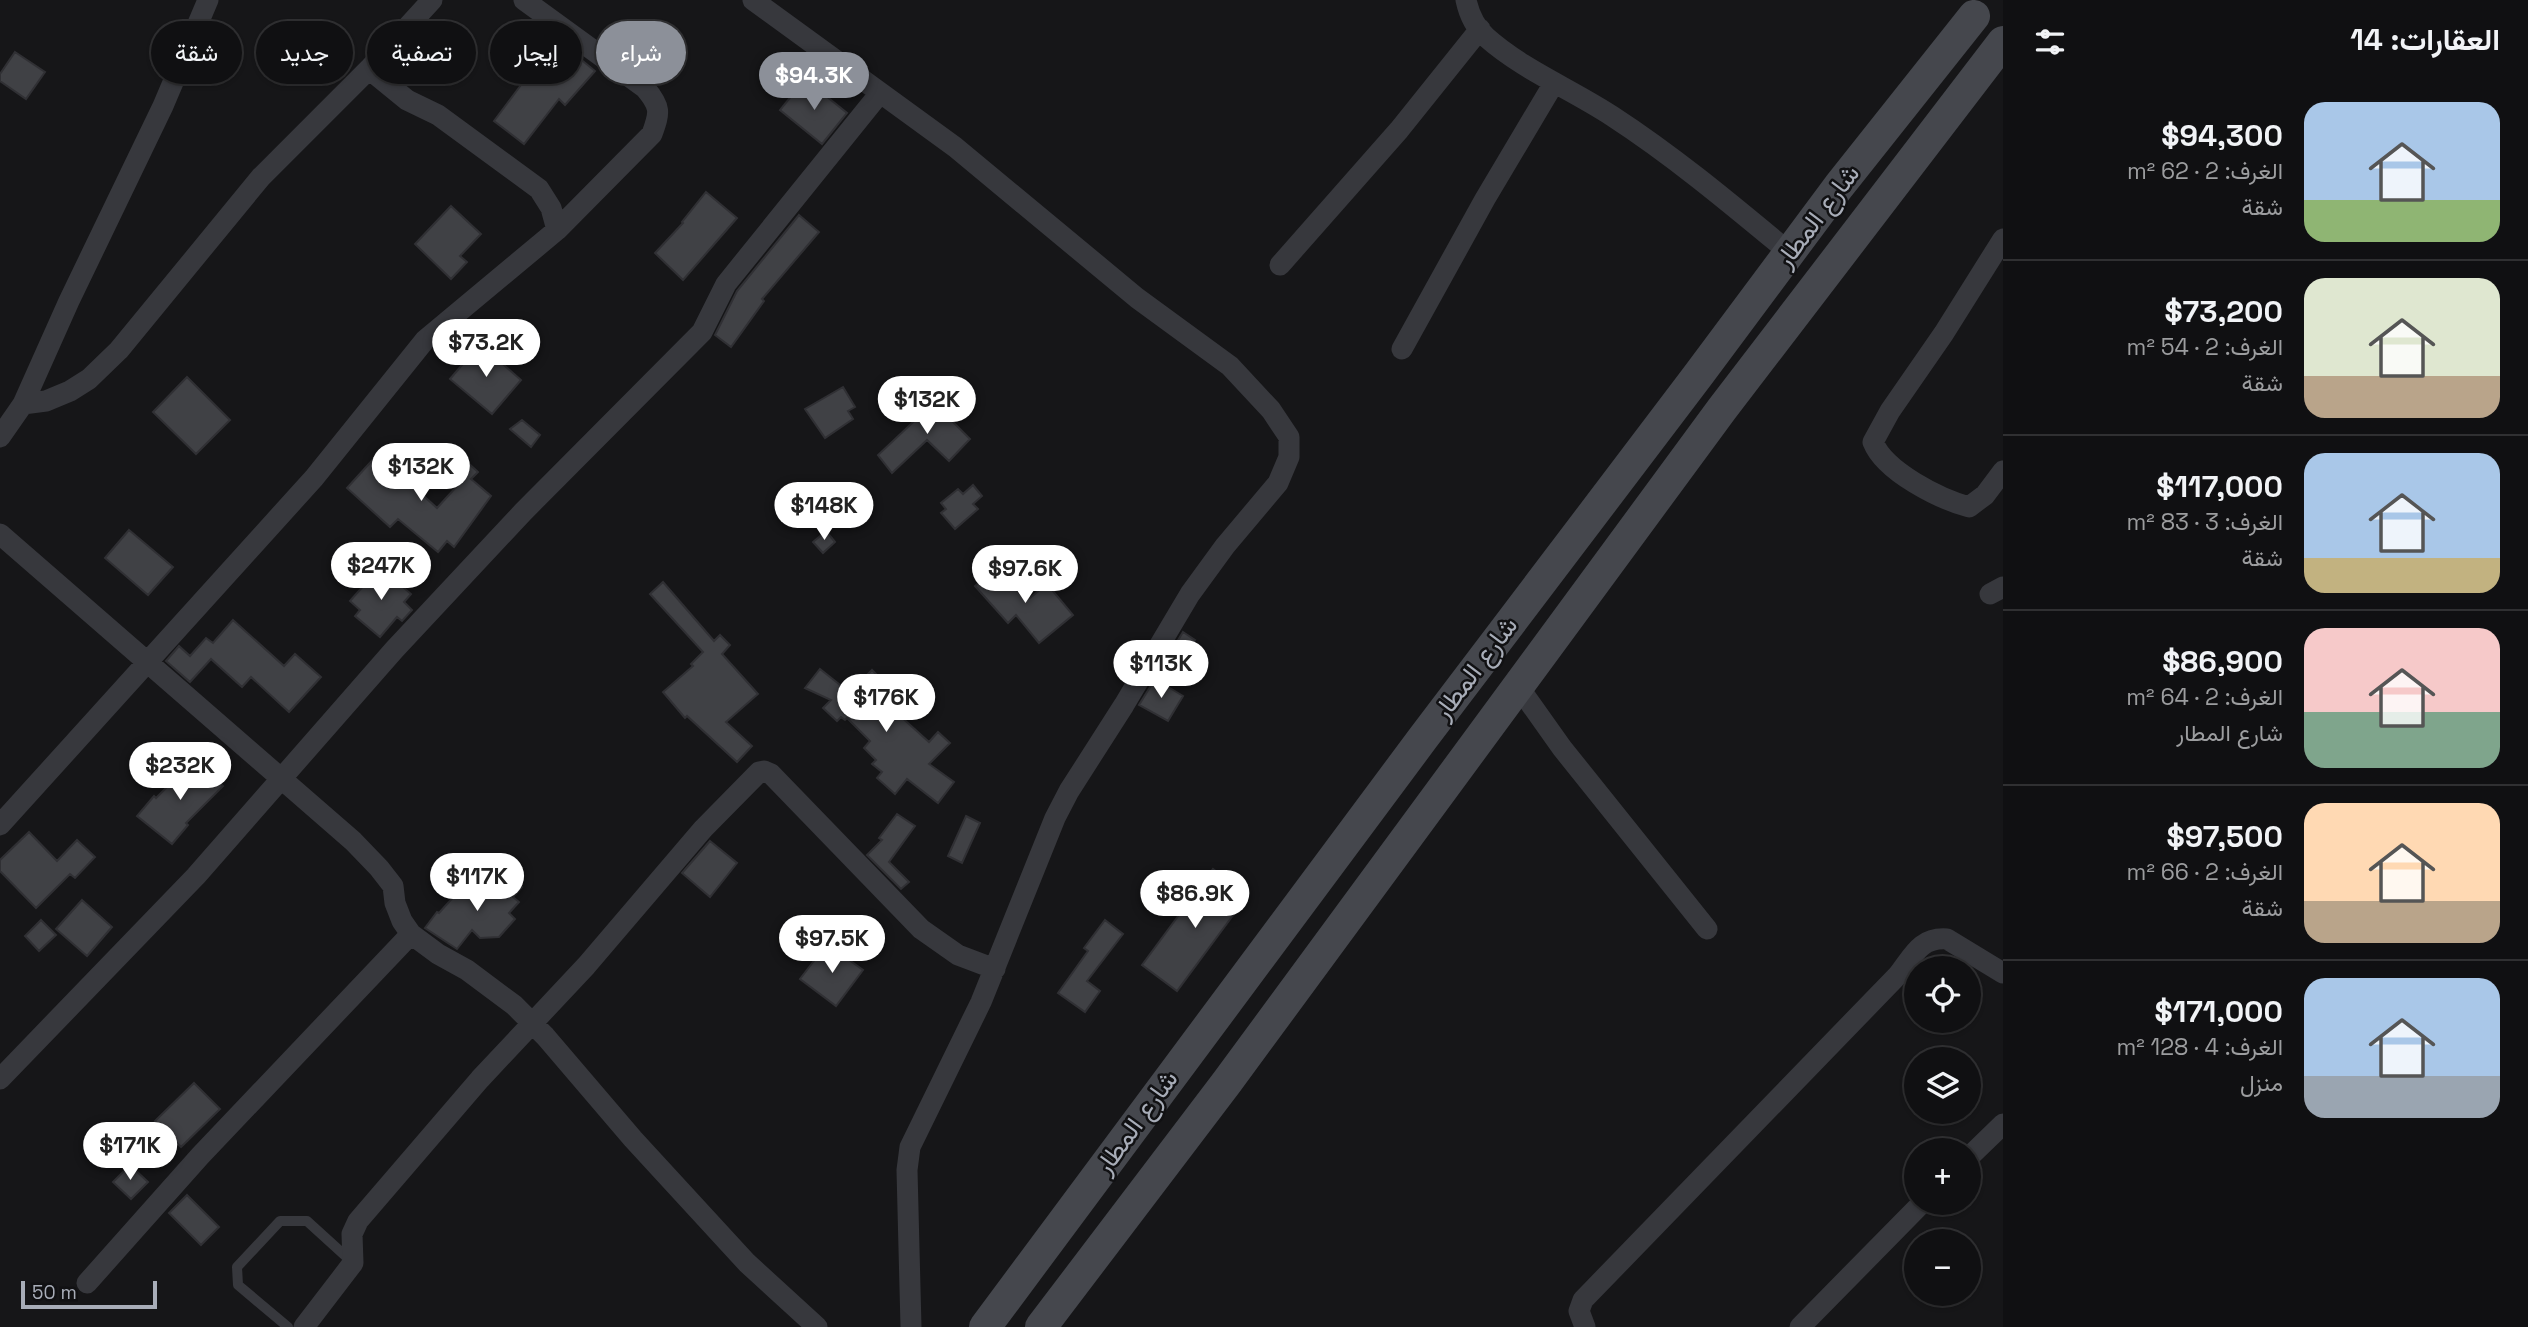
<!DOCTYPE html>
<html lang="ar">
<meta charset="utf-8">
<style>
body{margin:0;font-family:"Space Grotesk",Vazirmatn,sans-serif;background:#1e1e20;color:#f1f3f6;direction:rtl;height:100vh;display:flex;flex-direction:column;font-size:26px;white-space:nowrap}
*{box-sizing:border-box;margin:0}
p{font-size:23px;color:#9c9d9f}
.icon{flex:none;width:38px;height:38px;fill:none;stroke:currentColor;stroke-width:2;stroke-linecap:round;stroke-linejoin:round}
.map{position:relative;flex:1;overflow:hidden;direction:ltr}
.side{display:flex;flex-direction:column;background:#101012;width:525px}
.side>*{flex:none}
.top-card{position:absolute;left:21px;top:21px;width:665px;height:63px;direction:rtl;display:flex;gap:14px}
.tools{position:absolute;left:1904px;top:956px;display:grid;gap:14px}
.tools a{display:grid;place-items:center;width:77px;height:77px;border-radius:50%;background:#101012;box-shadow:0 2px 5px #0004,0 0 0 2px #303032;font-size:35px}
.scale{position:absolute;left:21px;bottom:18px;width:136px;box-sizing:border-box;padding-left:7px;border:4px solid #a8adb8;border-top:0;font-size:19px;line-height:24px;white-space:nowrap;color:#a8adb8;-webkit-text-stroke:5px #111113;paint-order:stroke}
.price{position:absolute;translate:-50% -60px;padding:0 16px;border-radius:24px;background:#fff;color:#222;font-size:23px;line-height:46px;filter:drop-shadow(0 2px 4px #0008)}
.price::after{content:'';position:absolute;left:50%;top:42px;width:21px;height:16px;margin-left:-10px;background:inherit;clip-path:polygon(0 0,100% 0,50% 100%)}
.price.selected{background:#8c9099;color:#fff}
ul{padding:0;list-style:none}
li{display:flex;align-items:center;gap:21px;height:175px;padding:0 28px}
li+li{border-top:2px solid #303032}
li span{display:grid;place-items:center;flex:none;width:196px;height:140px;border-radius:21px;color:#555}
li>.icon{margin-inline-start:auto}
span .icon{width:84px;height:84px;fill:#fffc;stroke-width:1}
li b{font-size:30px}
h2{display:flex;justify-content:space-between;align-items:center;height:84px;padding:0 28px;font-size:30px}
.chip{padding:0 24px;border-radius:32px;background:#101012;box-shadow:0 2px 5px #0004,0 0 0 2px #303032;font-size:24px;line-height:63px}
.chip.selected{background:#8c9099;color:#fff}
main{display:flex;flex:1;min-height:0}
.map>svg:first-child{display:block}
</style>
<main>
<section class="side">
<h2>العقارات: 14<svg class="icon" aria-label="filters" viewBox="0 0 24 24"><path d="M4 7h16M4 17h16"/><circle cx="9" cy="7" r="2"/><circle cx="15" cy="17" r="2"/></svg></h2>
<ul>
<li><span style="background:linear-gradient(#a9c7e8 70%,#8fb573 0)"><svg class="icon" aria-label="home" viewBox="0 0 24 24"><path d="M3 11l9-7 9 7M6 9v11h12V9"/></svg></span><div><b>$94,300</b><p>الغرف: 2 · 62 m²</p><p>شقة</p></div></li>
<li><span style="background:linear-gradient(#dfe7d0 70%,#b9a48a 0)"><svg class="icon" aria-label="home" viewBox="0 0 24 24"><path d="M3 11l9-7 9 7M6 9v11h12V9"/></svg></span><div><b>$73,200</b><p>الغرف: 2 · 54 m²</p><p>شقة</p></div></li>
<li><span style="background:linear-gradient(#a9c7e8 75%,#c2b280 0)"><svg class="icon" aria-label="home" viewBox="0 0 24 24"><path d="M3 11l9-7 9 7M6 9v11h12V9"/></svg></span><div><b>$117,000</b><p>الغرف: 3 · 83 m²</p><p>شقة</p></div></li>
<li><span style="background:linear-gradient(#f6c9c9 60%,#7fa58c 0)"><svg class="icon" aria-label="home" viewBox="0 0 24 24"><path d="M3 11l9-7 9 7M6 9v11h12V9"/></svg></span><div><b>$86,900</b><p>الغرف: 2 · 64 m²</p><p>شارع المطار</p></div></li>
<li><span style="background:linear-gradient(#ffd9b3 70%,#b9a48a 0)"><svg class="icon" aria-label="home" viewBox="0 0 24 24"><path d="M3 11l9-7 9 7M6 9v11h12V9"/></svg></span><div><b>$97,500</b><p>الغرف: 2 · 66 m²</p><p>شقة</p></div></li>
<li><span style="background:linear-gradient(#a9c7e8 70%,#9aa5b1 0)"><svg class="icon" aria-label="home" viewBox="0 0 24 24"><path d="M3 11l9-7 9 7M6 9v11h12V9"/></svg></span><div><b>$171,000</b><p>الغرف: 4 · 128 m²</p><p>منزل</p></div></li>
</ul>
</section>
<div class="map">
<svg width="2003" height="1327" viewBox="0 0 2003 1327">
<rect width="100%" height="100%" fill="#161618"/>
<path fill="#404145" stroke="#303034" stroke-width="2" d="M561,43L595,71L565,105L559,99L524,144L494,121L524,81L526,83Z
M15,52L45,72L26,99L0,81V74Z
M805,79L847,113L822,144L780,110Z
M706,192L737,218L683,280L655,253L683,223L682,222Z
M451,206L481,234L460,256L467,262L451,279L415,244Z
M799,215L819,232L762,299L764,301L731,347L715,335L737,291Z
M480,344L521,380L492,414L450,379Z
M187,377L230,420L196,454L153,412Z
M843,387L855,407L848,411L853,419L825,438L805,409Z
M942,395L958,412L950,419L970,439L949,461L927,440L892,473L878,455Z
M522,420L540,435L531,447L510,429Z
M378,454L437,508L458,485L451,479L466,461L478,472L471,479L491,496L454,547L447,541L438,552L398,519L390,527L347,488Z
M973,485L982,496L973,504L978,509L955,529L941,513L946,509L941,503L958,489L963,494Z
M129,530L173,567L148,595L105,558Z
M826,531L835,542L823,553L813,542Z
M380,567L411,594L404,602L412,610L402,621L397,617L380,637L355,616L360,610L350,601Z
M997,567L1021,595L1024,592L1030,598L1047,584L1073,615L1039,643L1016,615L1008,623L975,586Z
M663,582L714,641L720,635L730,645L722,654L758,694L726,722L752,746L737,762L687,716L685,718L663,692L693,666L691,664L703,652L650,594Z
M233,620L284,666L295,654L321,677L289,712L251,677L242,687L211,659L190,682L166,661L179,646L190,656L206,638L213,643Z
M1183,632L1195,640L1170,676L1160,670Z
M820,669L844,688L846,685L852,690L872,670L883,681L879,685L895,700L889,706L929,742L938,732L950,743L929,764L954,782L938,803L907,779L895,794L877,778L882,772L872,764L876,760L864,748L870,741L847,718L845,720L841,717L837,721L823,708L831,700L805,688Z
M1155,679L1183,696L1168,721L1139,705Z
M195,759L223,786L186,823L188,825L172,844L137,816L154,796L156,798Z
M897,814L915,826L889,862L909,882L901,889L867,855L882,840L879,838Z
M966,816L980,823L962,863L948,856Z
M29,832L57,861L77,840L95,857L75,878L70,874L36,908L0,871V860Z
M710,841L737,863L710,897L682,873Z
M1213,869L1248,895L1177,991L1142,965Z
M507,874L522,887L513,897L519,902L509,913L515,919L499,937L480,938L472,930L457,949L425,928L437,912L439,913L467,882L480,894L492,881L497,885Z
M82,900L112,927L87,956L56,929Z
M41,920L56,935L39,951L25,936Z
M1105,920L1123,934L1087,981L1100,991L1085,1012L1058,993L1088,951L1084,948Z
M827,944L863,970L836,1006L800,979Z
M194,1083L220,1109L181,1147L155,1121Z
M130,1165L148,1182L131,1199L113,1182Z
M187,1195L219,1227L201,1245L169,1213Z"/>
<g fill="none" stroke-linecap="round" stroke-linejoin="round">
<path stroke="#37383d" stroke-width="10" d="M288,1327L238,1285L237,1267L280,1221H307L351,1261"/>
<path stroke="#37383d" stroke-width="21" d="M753,0L955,147L1137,298L1230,366L1271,410L1289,437V457L1278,483L1225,546L1190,594L1124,705L1069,791L1055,818L981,1002L910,1147L907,1170L911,1327
M1466,0C1469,14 1475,27 1486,37C1523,70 1571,89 1612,116C1675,157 1732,205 1790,253
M369,69L407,100L438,115L539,189L551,208L557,230
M2003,239L1944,333L1890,411L1873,442C1885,472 1940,499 1969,507L1985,495L2003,471
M1280,265L1399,130L1480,29
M1402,349L1485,199L1554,83
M23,404L46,401L70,391L89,379L119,350L261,177L369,69L432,0
M0,437L23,404L69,301L163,106L208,0
M0,534L353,841L379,868L393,886L395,903L402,921L411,934L438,954L467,970L514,1005L545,1036L633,1139L747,1263L817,1327
M1990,594L2003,587
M1518,686L1562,748L1707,929
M0,825L314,478L425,340L557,230L652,134C660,112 661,107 645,88L524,0
M0,1079L196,876L394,650L523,512L702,332L726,284L880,93
M1969,1157L2003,1124
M87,1283L200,1156L411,934
M304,1327L353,1263L352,1234L358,1221L480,1079L586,966L703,829L759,772L764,771L771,774L921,929L958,955L995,969
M1585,1327L1579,1311L1583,1300L1898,975C1913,956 1920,937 1947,939L2003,973
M1800,1327L1923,1202"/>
<path stroke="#45474d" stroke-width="32" d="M985,1327L1423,738L1699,374L1839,186L1974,16
M1041,1327L1227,1082L1722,409L2003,42"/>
</g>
<g text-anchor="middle" stroke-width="5" stroke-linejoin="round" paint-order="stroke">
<g font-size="26" fill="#a8adb8" stroke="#111113">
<text transform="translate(1817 216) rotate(-53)" y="9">شارع المطار</text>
<text transform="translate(1475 668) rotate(-53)" y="9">شارع المطار</text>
<text transform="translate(1136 1122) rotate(-54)" y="9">شارع المطار</text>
</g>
</g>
</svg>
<div class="tools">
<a><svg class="icon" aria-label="locate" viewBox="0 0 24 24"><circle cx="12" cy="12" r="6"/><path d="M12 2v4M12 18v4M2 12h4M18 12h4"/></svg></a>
<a><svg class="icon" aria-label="layers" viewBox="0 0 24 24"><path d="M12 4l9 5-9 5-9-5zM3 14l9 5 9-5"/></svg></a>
<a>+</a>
<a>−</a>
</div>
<div class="scale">50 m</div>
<b class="price selected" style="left:814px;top:112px">$94.3K</b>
<b class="price" style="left:486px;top:379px">$73.2K</b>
<b class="price" style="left:927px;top:436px">$132K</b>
<b class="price" style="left:421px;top:503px">$132K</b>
<b class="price" style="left:824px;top:542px">$148K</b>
<b class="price" style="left:381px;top:602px">$247K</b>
<b class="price" style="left:1025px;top:605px">$97.6K</b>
<b class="price" style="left:1161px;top:700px">$113K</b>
<b class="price" style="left:886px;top:734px">$176K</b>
<b class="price" style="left:180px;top:802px">$232K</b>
<b class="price" style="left:477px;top:913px">$117K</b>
<b class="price" style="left:1195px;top:930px">$86.9K</b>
<b class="price" style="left:832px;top:975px">$97.5K</b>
<b class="price" style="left:130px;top:1182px">$171K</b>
<div class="top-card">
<a class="chip selected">شراء</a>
<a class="chip">إيجار</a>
<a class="chip">تصفية</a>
<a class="chip">جديد</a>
<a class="chip">شقة</a>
</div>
</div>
</main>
